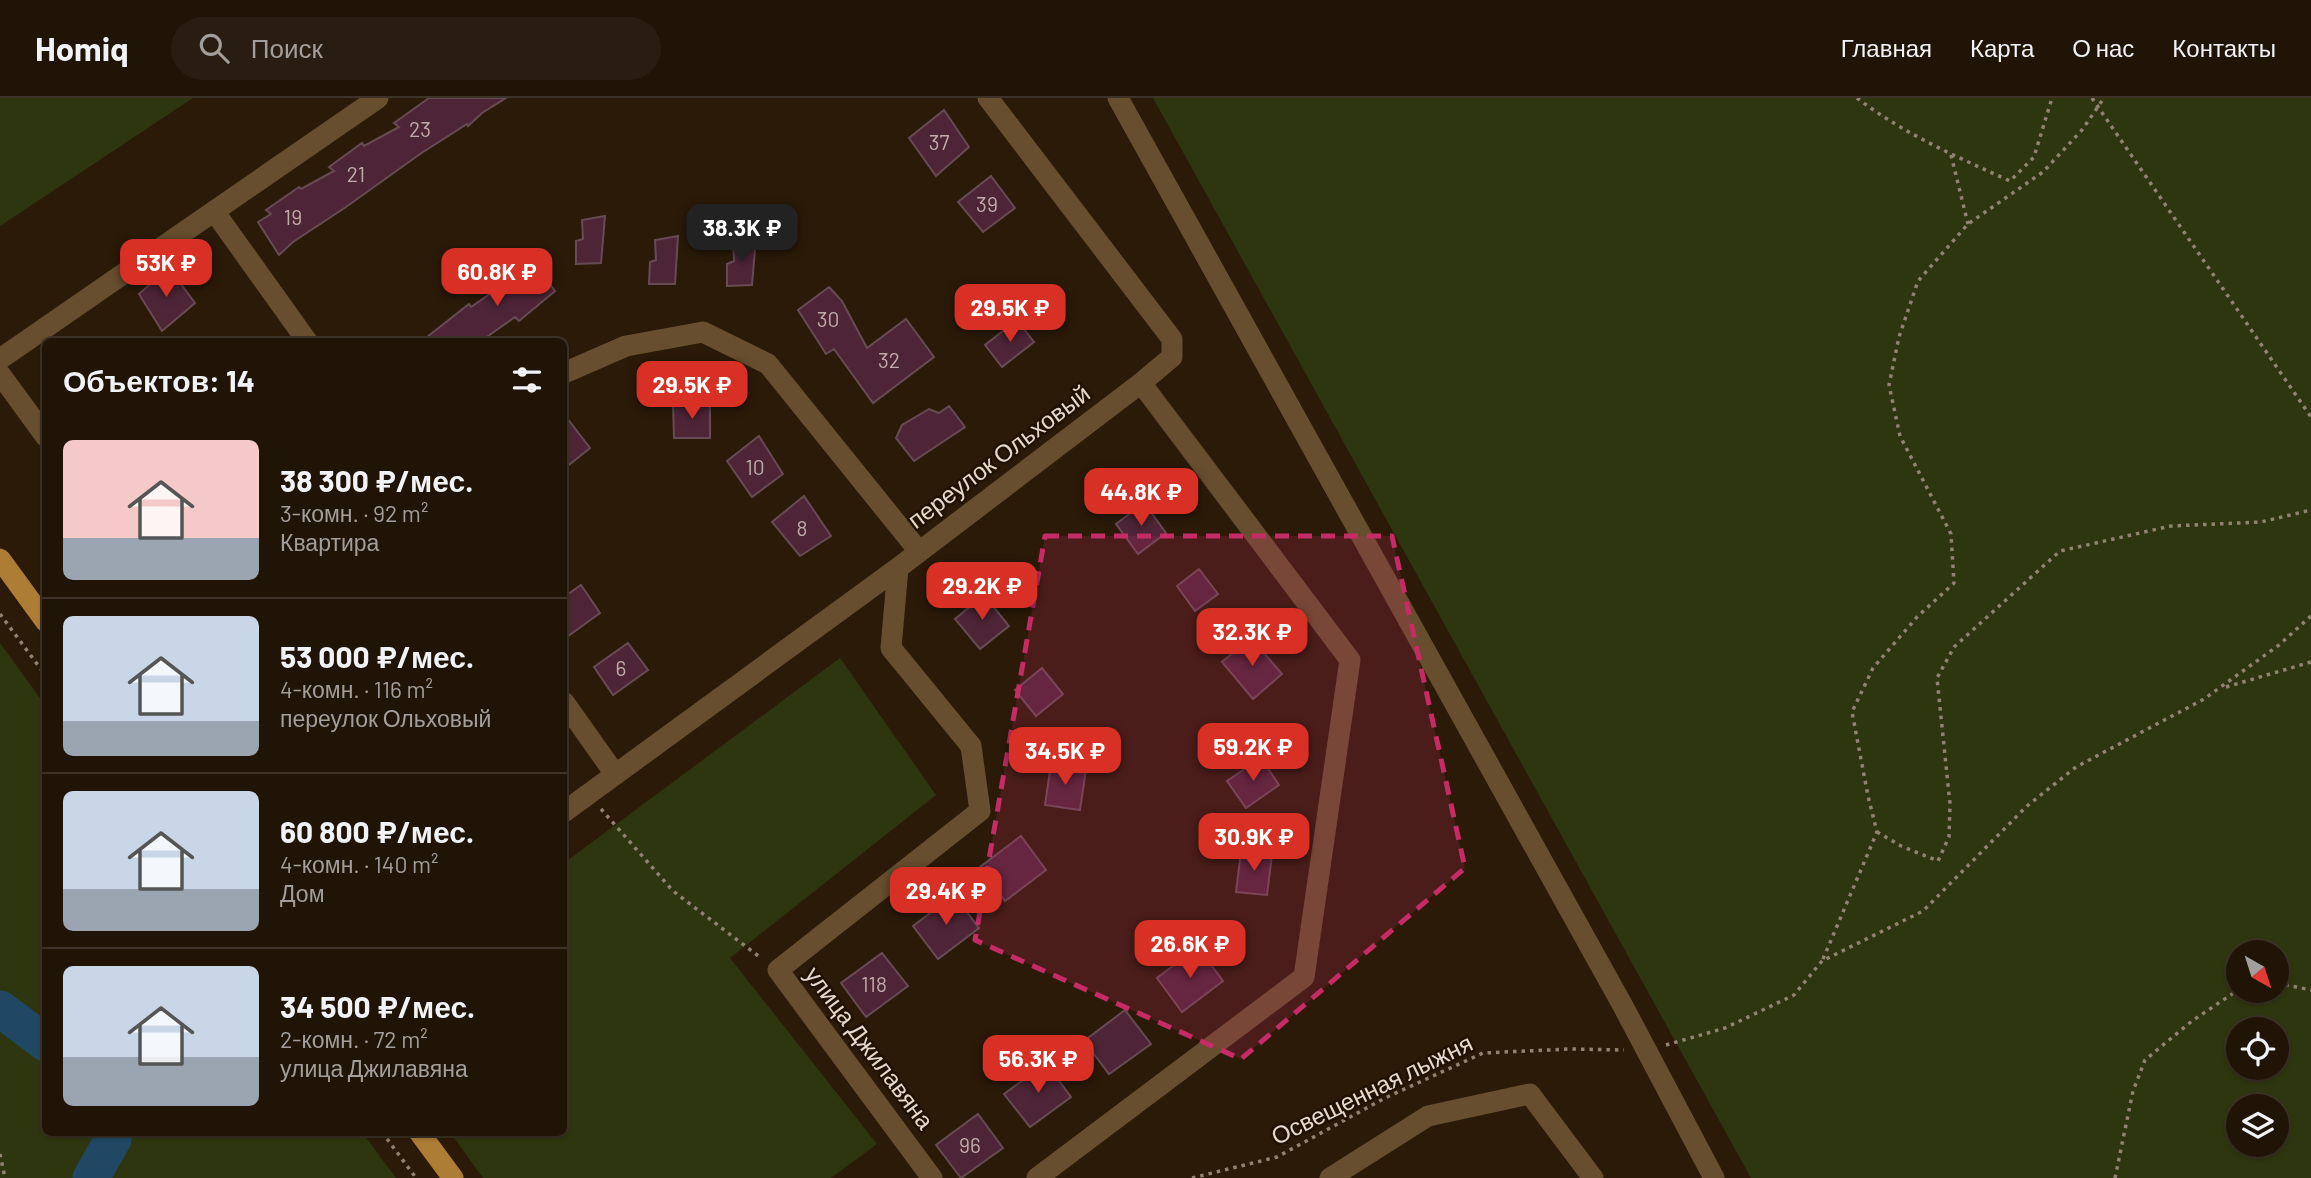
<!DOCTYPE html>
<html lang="ru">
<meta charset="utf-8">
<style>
body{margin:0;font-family:Barlow,sans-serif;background:#281d10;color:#f1f3f6;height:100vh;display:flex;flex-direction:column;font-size:26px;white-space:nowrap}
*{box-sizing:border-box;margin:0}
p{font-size:23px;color:#a29e9b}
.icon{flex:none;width:38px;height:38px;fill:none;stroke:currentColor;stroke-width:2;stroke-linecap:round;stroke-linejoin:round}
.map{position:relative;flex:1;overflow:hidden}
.sheet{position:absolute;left:42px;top:240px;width:525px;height:798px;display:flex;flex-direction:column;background:#201406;border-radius:10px;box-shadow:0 2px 5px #0004,0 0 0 2px #3d3328}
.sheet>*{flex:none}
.needle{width:46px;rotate:141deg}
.buttons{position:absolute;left:2226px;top:842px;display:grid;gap:14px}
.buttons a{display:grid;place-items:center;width:63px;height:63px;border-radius:50%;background:#201406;box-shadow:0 2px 5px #0004,0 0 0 2px #3d3328;font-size:35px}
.price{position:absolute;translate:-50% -60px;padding:0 16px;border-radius:14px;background:#d93025;color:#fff;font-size:23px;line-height:46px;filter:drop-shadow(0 2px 4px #0008)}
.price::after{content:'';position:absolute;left:50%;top:42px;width:21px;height:16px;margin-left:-10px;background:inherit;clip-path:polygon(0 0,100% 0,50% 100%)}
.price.active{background:#222;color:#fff}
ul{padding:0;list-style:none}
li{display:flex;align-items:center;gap:21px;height:175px;padding:0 21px}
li+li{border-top:2px solid #3d3328}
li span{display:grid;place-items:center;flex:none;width:196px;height:140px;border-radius:10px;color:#555}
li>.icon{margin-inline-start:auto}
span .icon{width:84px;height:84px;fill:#fffc;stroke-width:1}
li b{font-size:30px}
h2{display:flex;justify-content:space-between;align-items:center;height:84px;padding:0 21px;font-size:30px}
header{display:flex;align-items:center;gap:42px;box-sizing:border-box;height:98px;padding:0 35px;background:#201406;border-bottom:2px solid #3d3328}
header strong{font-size:33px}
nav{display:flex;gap:38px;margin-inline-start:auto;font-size:24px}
.search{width:490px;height:63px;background:#281d10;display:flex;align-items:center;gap:18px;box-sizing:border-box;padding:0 24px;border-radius:38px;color:#a29e9b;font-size:26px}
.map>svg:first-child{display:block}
</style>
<header>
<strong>Homiq</strong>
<div class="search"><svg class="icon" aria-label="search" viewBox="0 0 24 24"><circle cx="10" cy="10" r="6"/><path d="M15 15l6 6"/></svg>Поиск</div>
<nav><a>Главная</a><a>Карта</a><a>О нас</a><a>Контакты</a></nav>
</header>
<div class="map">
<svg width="2311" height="1080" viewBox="0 0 2311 1080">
<rect width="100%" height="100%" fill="#2b1a08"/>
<path fill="#2e360f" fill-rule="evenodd" d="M0,0H193L0,128Z
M1153,0H2311V1080H1751ZM2277,854V892H2238V854ZM2238,931H2277V970H2238ZM2238,1008H2277V1046H2238Z
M0,545L45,607L46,1034H362L396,1080H0Z
M840,560L936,697L730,860L877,1046L831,1080H483L450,1034H564V765Z"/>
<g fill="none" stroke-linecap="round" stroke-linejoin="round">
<path stroke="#204864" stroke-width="37" d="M0,911L46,945
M91,1080L113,1041L109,1034"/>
</g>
<path fill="#4e2537" stroke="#664b55" stroke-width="2" d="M429,0H506L482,15L468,28L467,26L420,56L346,109L293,144L279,157L258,124L271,116L266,112L299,89L301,91L334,73L329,69L362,45L364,48L399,29L394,25Z
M944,12L969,49L936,78L909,40Z
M991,78L1015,110L983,134L958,104Z
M605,118L601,165L576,166V143L583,141L582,122Z
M678,138L675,186H649L650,164L656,162L655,142Z
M756,140L752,187L727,188V166L734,163L733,144Z
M534,165L555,193L519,223L515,219L481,243H422L469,206L471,209Z
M169,170L195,205L162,233L139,196Z
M829,189L842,203L867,250L906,221L934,259L873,305L834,251L826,256L798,212Z
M1017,222L1034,244L1002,269L985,247Z
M673,306H710V340H674Z
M949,308L965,329L914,363L896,340L902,327L929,311L939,315Z
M564,316L590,350L564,371Z
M759,338L783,376L752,399L727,363Z
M804,398L831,438L800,458L772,424Z
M1144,405L1166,435L1138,456L1116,426Z
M1199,471L1218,496L1195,513L1177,488Z
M581,487L600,515L564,541V499Z
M984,497L1009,528L980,551L955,521Z
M1251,540L1282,576L1253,601L1222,564Z
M628,545L648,572L613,597L594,569Z
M1042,570L1063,596L1036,618L1015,592Z
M1261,660L1279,687L1246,710L1227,683Z
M1051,666L1086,671L1080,712L1045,707Z
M1021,738L1046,772L1005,803L980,769Z
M1241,753L1272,757L1267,797L1236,794Z
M954,797L979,830L938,861L913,828Z
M1198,849L1223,883L1182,914L1157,880Z
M882,855L908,888L866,919L841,885Z
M1125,912L1151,946L1109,976L1084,943Z
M1046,965L1071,999L1030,1029L1004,996Z
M978,1016L1003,1050L961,1080L936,1047Z"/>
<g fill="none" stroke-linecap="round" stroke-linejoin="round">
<path stroke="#918274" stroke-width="3.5" stroke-dasharray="3.5 5" stroke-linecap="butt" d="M1857,0C1904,36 1957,59 2010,83L2034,59L2052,0
M2092,0L2311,319
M1951,57L1968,126
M0,516L46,578
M2226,589L2311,564
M601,711L673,793L761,860
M1877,734L1901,748L1938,763L1949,739L1950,706L1937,580L1954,549L2060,453L2171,428L2261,424L2311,412
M1823,861L1877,734L1868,698L1852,614L1873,570L1917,519L1954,485L1951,436L1900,338L1889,287L1899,239L1918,183L1968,126L2043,74L2082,32L2104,0
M2277,885L2311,892
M1666,947L1725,930L1794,897L1822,863L1923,813L2027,708L2076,669L2204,601L2279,547L2311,518
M382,1034L416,1080
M0,1056L5,1080
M1192,1080L1277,1059L1385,1000L1483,955L1570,951L1624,952
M2115,1080L2133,993L2145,962L2192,923L2238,892"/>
<path stroke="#664e2e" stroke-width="21" d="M1118,0L1623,908L1714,1080
M214,113L307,243
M0,261L378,0
M564,275L626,248L703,234L768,266L918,452
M0,276L46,339
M898,470L891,550L971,648L980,713L778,872L932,1080
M564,604L615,676
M564,714L898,470L1141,285L1172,259V241L988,0
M1037,1080L1304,879L1350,562L1141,285
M1330,1080L1428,1018L1530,996L1593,1080"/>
<path stroke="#ad7c35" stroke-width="21" d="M0,461L46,524
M419,1034L453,1080"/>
</g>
<path fill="#c62b66" fill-opacity="0.2" stroke="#c62b66" stroke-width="5" stroke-dasharray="14 9" stroke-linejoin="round" d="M1045,438H1392L1465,770L1241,961L975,842Z"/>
<g text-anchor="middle" stroke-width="5" stroke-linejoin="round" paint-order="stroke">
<g font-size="21" fill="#bfaca8">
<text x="420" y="39">23</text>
<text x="939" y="52">37</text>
<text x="356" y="84">21</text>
<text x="987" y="114">39</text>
<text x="293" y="127">19</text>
<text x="828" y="229">30</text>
<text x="889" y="270">32</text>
<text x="755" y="377">10</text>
<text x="802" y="438">8</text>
<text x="621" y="578">6</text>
<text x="874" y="894">118</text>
<text x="970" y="1055">96</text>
</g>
<g font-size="24" fill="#e5d9ce" stroke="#211102">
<text transform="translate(999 359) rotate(-37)" y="8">переулок Ольховый</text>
<text transform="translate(869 950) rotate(53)" y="8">улица Джилавяна</text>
<text transform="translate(1372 992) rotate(-26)" y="8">Освещенная лыжня</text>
</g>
</g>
</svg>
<div class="buttons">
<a><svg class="needle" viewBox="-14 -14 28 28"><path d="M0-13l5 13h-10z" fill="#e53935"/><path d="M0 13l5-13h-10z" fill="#a29e9b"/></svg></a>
<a><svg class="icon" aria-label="locate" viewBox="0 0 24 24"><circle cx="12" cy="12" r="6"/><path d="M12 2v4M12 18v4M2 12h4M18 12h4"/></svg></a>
<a><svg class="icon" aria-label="layers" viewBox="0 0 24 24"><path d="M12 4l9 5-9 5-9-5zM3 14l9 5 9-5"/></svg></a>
</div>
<b class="price active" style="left:742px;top:166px">38.3K ₽</b>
<b class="price" style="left:166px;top:201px">53K ₽</b>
<b class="price" style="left:497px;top:210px">60.8K ₽</b>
<b class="price" style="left:1010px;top:246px">29.5K ₽</b>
<b class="price" style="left:692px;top:323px">29.5K ₽</b>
<b class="price" style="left:1141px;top:430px">44.8K ₽</b>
<b class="price" style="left:982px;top:524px">29.2K ₽</b>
<b class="price" style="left:1252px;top:570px">32.3K ₽</b>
<b class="price" style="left:1253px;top:685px">59.2K ₽</b>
<b class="price" style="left:1065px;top:689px">34.5K ₽</b>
<b class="price" style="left:1254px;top:775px">30.9K ₽</b>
<b class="price" style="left:946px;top:829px">29.4K ₽</b>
<b class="price" style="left:1190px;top:882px">26.6K ₽</b>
<b class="price" style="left:1038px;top:997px">56.3K ₽</b>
<section class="sheet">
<h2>Объектов: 14<svg class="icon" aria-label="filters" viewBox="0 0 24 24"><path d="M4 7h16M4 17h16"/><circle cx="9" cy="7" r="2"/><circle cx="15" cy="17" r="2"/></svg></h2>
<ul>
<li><span style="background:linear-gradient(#f6c9c9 70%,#9aa5b1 0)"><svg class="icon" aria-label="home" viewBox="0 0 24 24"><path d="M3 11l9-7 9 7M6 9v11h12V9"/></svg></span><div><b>38 300 ₽/мес.</b><p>3-комн. · 92 m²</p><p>Квартира</p></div></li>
<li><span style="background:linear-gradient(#c9d6e8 75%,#9aa5b1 0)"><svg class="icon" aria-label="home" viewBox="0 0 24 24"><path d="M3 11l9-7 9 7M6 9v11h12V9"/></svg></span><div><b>53 000 ₽/мес.</b><p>4-комн. · 116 m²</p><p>переулок Ольховый</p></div></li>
<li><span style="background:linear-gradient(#c9d6e8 70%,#9aa5b1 0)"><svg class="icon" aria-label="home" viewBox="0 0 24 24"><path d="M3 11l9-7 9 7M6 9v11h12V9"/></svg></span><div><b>60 800 ₽/мес.</b><p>4-комн. · 140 m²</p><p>Дом</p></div></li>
<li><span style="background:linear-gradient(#c9d6e8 65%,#9aa5b1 0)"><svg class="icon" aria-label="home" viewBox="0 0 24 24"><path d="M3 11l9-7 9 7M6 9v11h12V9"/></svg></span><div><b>34 500 ₽/мес.</b><p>2-комн. · 72 m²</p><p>улица Джилавяна</p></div></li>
</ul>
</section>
</div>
